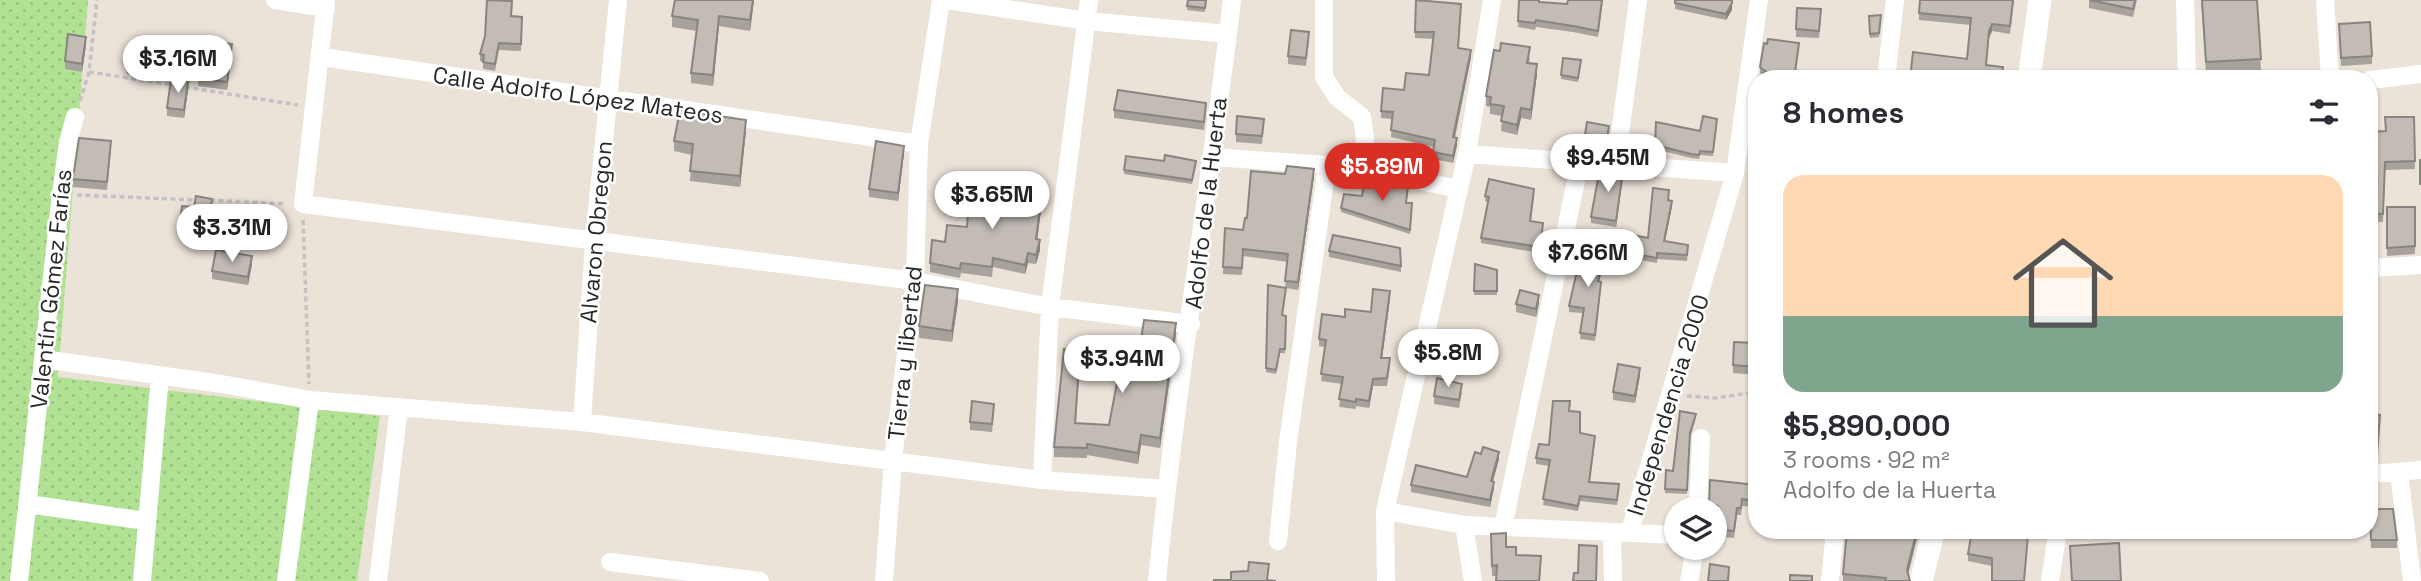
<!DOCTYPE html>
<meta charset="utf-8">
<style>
body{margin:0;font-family:"Space Grotesk",sans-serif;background:#f2f2f3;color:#2b2b33;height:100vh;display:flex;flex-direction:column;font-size:26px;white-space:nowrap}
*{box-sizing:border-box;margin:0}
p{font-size:23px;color:#7c7c81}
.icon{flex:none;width:38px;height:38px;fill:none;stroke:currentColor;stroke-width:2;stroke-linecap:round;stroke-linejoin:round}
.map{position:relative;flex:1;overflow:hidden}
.panel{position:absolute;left:1748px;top:70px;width:630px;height:469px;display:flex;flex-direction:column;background:#fff;border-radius:28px;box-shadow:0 2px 5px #0004}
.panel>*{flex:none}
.fabs{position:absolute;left:1664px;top:497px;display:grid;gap:14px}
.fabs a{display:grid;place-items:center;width:63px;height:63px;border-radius:50%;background:#fff;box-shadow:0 2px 5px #0004;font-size:35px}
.price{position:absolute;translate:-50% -60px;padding:0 16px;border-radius:24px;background:#fff;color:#222;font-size:23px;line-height:46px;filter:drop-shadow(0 2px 4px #0008)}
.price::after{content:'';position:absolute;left:50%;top:42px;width:21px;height:16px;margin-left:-10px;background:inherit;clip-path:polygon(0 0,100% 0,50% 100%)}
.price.current{background:#d93025;color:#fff}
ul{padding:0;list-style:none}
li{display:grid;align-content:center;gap:14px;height:371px;padding:0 35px}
li span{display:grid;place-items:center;height:217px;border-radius:21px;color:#555}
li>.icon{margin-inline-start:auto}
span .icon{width:126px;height:126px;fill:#fffc;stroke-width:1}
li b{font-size:30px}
h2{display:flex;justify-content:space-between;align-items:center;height:84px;padding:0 35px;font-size:30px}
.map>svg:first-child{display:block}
</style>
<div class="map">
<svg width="2421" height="581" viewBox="0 0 2421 581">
<defs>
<pattern id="park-dots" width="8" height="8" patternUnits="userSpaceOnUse" patternTransform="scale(1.75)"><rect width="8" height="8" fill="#b1e294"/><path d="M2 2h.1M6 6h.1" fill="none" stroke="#98c280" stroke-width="1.8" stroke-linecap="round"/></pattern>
</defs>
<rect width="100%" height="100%" fill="#ebe2d8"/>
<path fill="url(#park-dots)" d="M0,0H88L58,377L380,416L357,581H0Z"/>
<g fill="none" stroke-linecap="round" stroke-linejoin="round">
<path stroke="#c3c3c3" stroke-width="3.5" stroke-dasharray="5 3.5" stroke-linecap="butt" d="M89,72L174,85
M185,87L298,105
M80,101L89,72L97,0
M77,195L199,200
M210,200L286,204
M303,220L309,384
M1687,396L1715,398L1757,392"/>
<path stroke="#fff" stroke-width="18" d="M275,0L326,8
M326,0L303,204L915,281L1050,307L1191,324
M946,0L1087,21L1228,34
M1324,0V77L1337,97L1362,117L1365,137L1362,169
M2185,0L2187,79
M2325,0L2330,79
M322,57L919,144
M1886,79L1895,0
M2370,80L2421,74
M1467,154L1735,173
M1213,157L1354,167L1458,189
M1616,164L1638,0
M2370,268L2421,265
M43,359L222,384L310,400L582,422L1042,480L1166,489
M582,422L594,242L618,0
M2399,472L2412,581
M2370,474L2421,470
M1042,480L1050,307L1089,0
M28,504L146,521
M1698,509L1701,438
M1385,511L1464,525L1676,535
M1464,525L1473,581
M1503,527L1580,162
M1630,531L1735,173L1759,0
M1612,532L1613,581
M1278,541L1288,442L1327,166
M610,562L760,581
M19,581L61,194L68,142L75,117
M142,581L160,376
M286,581L310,400
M378,581L399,407
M884,581L893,459L915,281L919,144L941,0
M1157,581C1176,387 1209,194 1232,0
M1386,581L1385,511L1467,154L1492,0
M1689,581L1695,548
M1830,581L1835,530
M2050,581L2058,530"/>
<path stroke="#fff" stroke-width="23" d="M2029,79L2040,0
M1921,581L1934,530"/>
</g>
<path fill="#a7a29c" d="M675,0H754L750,31L719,26L713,86L691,83V73L697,31L672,27V16Z
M1188,0H1206L1205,12L1187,10Z
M1416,0L1461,11L1458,48L1471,57L1455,138L1457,145L1453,163L1433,159L1434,147L1391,137L1392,119L1381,118V111L1404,90L1429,75L1433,39L1415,38Z
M1519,0L1567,4L1603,0L1598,37L1573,32L1536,27L1535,30L1518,27Z
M1675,0L1732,10L1726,20L1675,9Z
M2014,0L2010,34L1992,31L1989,38L1986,65L2003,74L2002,79H1910L1967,59L1971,25L1919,20V13Z
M2089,0H2137L2133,17L2089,8Z
M2201,0H2257L2261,70L2206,73Z
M511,16L522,17L521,51L499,50L495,71L483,69V62L480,61V54Z
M1869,16L1881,19L1879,37L1870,38Z
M1821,17L1819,38L1796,37V29Z
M2339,31L2372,56V64L2341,66Z
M1309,40L1306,66L1288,64V56Z
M86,45L82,72L65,69V61Z
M1799,50L1795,79L1763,75L1760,73V67Z
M232,52L227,90L198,86V78Z
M151,56L147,77L127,74V66Z
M1530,57L1529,63L1537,74L1531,120L1521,118L1517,135L1501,131L1502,116L1490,114V107L1486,106V96Z
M1581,64L1578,82L1561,79V75Z
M188,90L184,118L167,116V108Z
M1114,110L1206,111L1204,130L1114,118Z
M2414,117L2415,169L2385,170L2383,222L2370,221V132L2386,131Z
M1656,122L1700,131L1717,123L1713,156L1700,155L1699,159L1691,158L1655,149Z
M1264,127L1262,144L1236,142V134Z
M746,130L740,187L690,181L692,155L674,151V141Z
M1609,134L1606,152L1584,149V141Z
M111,149L107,190L73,187V179Z
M904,153L898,201L869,197V189Z
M1196,165L1192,184L1124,174V170Z
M1314,176L1298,290L1286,288L1283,315L1286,316L1285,353H1280L1276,374L1266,372L1268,285L1285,288L1288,262L1243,256L1242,275L1223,274L1225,228L1243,230L1247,218Z
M1623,176L1616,227L1591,223V217Z
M1534,195L1531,221L1543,228L1540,253L1481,243V238L1488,202L1485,201V196Z
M1025,198L1041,210L1037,240L1040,250L1036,264L1028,263L1025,274L993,267L992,277L961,273L960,278L930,272V263L967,227L981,203Z
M1668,200L1672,206L1665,241L1688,251L1687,261L1657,259V263L1604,254V260L1599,281L1601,287L1595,341L1580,339L1583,313L1569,312V306L1602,253V248L1648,238Z
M1407,203H1412L1410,234L1341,212V208Z
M194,207H212L209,233L180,229V221Z
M2387,207H2415V254L2387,256Z
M1329,251L1401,266V272L1329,257Z
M252,264L248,285L212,279V271Z
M1475,264L1497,270V295H1474Z
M1390,298L1382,358L1390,366L1387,386H1373L1369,408L1356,406V409L1339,407L1342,384L1321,381L1325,347L1319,346V339L1345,317L1371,312Z
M958,301L952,342L919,338V326Z
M1539,303L1536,317L1516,312V304Z
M1176,334L1160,448L1141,445L1138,464L1087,455V458L1054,457V447L1080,362L1076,423L1109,425L1139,353Z
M1757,343V375L1733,373V365Z
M1640,375L1635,403L1613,400V392Z
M1462,392L1459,408L1434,404V396Z
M1569,411L1580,433L1595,441L1590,482L1619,490L1617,505L1580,501L1578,511L1543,505L1549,466L1536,464V458L1549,445Z
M994,412L992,432L970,430V422Z
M2370,414L2380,423L2377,462L2370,463Z
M1696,418L1690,438L1687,494L1665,493L1666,470L1673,471Z
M1499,459L1493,481L1494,488L1490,507L1411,492V485L1467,477Z
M1710,480L1756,492L1754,507L1742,506L1741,515H1737L1734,538L1716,536L1717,512H1715V509H1709Z
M2370,509L2397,540V548H2371Z
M1901,530H1919L1908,574L1910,581H1843V574L1901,533Z
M1491,534L1516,555L1541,566L1540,581H1496L1497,576H1492Z
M2028,542L1992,566L1968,561V554Z"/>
<path fill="#88847f" d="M753,0H754L750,31V20Z
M1732,0V10L1726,20V14Z
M719,16V26L713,86V75Z
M1992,24V31L1989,38L1986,72L1989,31Z
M86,37V45L82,72V64Z
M232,44V52L227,90V82Z
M1471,50V57L1453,144V137Z
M1537,64V74L1531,120V110Z
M188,82V90L184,118V110Z
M1521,108V118L1517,135V125Z
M746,120V130L740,187V176Z
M1457,138V145L1453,163V156Z
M904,146V153L898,201V193Z
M1314,169V176L1298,290V282Z
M1623,170V176L1616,227V221Z
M212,199V207L209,233V225Z
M1041,201V210L1036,249V239Z
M1672,201V206L1664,246V241Z
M1040,240V250L1036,264V255Z
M1028,253V263L1025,274V265Z
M1604,254V260L1598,287V281Z
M252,256V264L248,285V277Z
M958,289V301L952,342V331Z
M1390,291V298L1381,366V358Z
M1539,295V303L1536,317V309Z
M1176,323V334L1160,448V438Z
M1640,368V375L1635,403V396Z
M1373,379V386L1369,408V401Z
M1141,435V445L1138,464V453Z
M1499,452V459L1491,488V481Z
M1494,482V488L1490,507V500Z
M1917,530H1919L1907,578V570Z"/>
<path fill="#c2bcb5" stroke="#88847f" stroke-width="2" d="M487,0L512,1L511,16L522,17L521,44L499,43L495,64L483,62L484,55L480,54L485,36Z
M675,0H753L750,20L719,16L713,75L691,73L698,20L672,16Z
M1188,0H1206L1205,8L1187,6Z
M1416,0L1461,4L1458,48L1471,50L1453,137L1457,138L1453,156L1433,152L1435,140L1391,130L1393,112L1381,111L1383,88L1404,90L1406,73L1429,75L1434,32H1415Z
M1519,0H1539V2L1567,4L1568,0H1602L1598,31L1573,26L1536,20L1535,23L1518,21Z
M1675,0H1732V3L1726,14L1675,3Z
M1920,0H2013L2010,26L1992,24L1989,31L1986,65L2003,67L2001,79H1910L1913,52L1967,59L1971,18L1919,13Z
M2090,0H2135L2133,9Z
M2202,0H2257L2261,59L2206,62Z
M1797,8L1821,9L1819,31L1796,29Z
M1881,15L1879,33L1870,34L1869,16Z
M2370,22L2372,56L2341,58L2339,24Z
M1291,30L1309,32L1306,58L1288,56Z
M68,34L86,37L82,64L65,61Z
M1768,39L1799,43L1794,79H1763V73L1769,74L1760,67L1764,43L1767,44Z
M203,40L232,44L227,82L198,78Z
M1501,43L1530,47L1527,63L1537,64L1531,110L1521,108L1517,125L1501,121L1504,106L1490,104L1491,97L1486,96L1494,50L1500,51Z
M130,44L151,48L147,69L127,66Z
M1563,58L1581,60L1578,78L1561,75Z
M1863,76L1876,78V79H1862Z
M171,80L188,82L184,110L167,108Z
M1118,90L1206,103L1204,122L1114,110Z
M680,110L746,120L740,176L690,171L693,144L674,141Z
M1237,116L1264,119L1262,136L1236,134Z
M1703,116L1717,119L1713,152L1700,151L1699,155L1691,154L1655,145L1656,122L1700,131Z
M2385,117H2414L2415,161L2385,162L2383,214L2370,213V132L2386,131Z
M1756,118H1757V136H1756Z
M1587,122L1609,126L1606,145L1584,141Z
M79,138L111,141L107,182L73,179Z
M876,141L904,146L898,193L869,189Z
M1165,155L1196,161L1192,180L1124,170L1126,156L1164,161Z
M2420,160H2421V184H2420Z
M1287,166L1314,169L1298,282L1285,281L1288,254L1243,249L1242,268L1223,267L1225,228L1243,230L1245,218H1247L1251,171L1285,174Z
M1600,168L1623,170L1616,221L1591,217Z
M1365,177L1408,186L1406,203H1412L1410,230L1341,208L1344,194L1362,196Z
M1489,179L1534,189L1530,221L1543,223L1540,247L1481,238L1489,197L1485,196Z
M985,182L1025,189L1023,198L1041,201L1036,239L1040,240L1036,255L1028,253L1025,265L993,258L992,267L961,263L960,269L930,263L932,240L945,242L947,225L967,227L969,202L981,203Z
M1653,188L1669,190L1668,200L1672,201L1664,241L1688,245L1687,255L1657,253V258L1602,248L1605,230L1648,238Z
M196,196L212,199L209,225L180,221L182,206L194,207Z
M2387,207H2415V246L2387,248Z
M1333,235L1400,248L1401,266L1329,251Z
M1582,249L1604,254L1598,281L1601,282L1595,335L1580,333L1584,308L1569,306Z
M216,250L252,256L248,277L212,271Z
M1475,264L1497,270V291H1474Z
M925,285L958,289L952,331L919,326Z
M1268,285L1286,288L1282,315L1286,316L1285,349H1280L1276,370L1266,368Z
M1373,289L1390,291L1381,358H1390L1387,378L1373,379L1369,401L1356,399V402L1339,399L1343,377L1321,374L1326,340L1319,339L1322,314L1345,317V309L1371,312Z
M1520,290L1539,295L1536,309L1516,304Z
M1144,320L1176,323L1160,438L1141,435L1138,453L1087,444V448L1054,447L1064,349L1080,351L1075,423L1109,425L1123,351L1139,353Z
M1734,342L1757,343V367L1733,365Z
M1618,364L1640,368L1635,396L1613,392Z
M1437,378L1462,384L1459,400L1434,396Z
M972,401L994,404L992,424L970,422Z
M1553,401H1570L1569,411L1580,412V433L1595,436L1589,482L1619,484L1617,500L1580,496L1578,506L1543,499L1550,460L1536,458L1539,444L1549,445Z
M1680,411L1696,414L1690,433L1687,490L1665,489L1666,470L1673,471Z
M2370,414L2380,415L2377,454L2370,455Z
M1483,447L1499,452L1491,481L1494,482L1490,500L1411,485L1416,465L1467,477L1475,452L1481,454Z
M1710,480L1756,485L1754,501L1742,499L1741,508H1737L1734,531L1716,529L1718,506L1709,504Z
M2370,509H2393L2397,540H2371Z
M1847,530L1901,533V530H1917L1907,570L1910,581H1885L1886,578L1843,574Z
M1972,531L2004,538L2005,533L2028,535L2024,581H1992V558L1968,554Z
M1506,533V547H1516V555L1541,556L1539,581H1496L1497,565L1492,566L1491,534Z
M2119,543L2121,581H2072L2070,546Z
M1579,545L1597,546L1596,581H1573L1574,573H1578Z
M1249,562L1269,564L1267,580L1276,581H1214V580H1231V572L1248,571Z
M1710,564L1729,567L1728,581H1708Z
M1790,575L1812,576V581H1790Z"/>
<g text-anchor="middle" stroke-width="5" stroke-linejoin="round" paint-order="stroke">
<g font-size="23" fill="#272727" stroke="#fff">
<text transform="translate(578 95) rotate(8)" y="8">Calle Adolfo López Mateos</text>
<text transform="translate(1206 203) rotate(-83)" y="8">Adolfo de la Huerta</text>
<text transform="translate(596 232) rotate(-85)" y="8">Alvaron Obregon</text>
<text transform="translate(51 289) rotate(-84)" y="8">Valentín Gómez Farías</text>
<text transform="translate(905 353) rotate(-84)" y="8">Tierra y libertad</text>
<text transform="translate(1668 405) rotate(-73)" y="8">Independencia 2000</text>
</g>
</g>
</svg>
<div class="fabs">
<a><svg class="icon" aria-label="layers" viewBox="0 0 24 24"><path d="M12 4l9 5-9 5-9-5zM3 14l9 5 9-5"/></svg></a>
</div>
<b class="price" style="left:178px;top:95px">$3.16M</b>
<b class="price" style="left:1608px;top:194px">$9.45M</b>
<b class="price current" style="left:1382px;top:203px">$5.89M</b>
<b class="price" style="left:992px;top:231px">$3.65M</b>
<b class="price" style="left:232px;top:264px">$3.31M</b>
<b class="price" style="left:1588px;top:289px">$7.66M</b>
<b class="price" style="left:1448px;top:389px">$5.8M</b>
<b class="price" style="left:1122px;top:395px">$3.94M</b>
<section class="panel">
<h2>8 homes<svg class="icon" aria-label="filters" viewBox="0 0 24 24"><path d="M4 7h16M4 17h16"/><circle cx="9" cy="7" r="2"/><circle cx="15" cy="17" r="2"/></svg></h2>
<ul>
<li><span style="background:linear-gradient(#ffd9b3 65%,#7fa58c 0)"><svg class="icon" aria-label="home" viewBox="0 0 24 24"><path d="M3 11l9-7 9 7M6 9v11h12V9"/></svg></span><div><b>$5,890,000</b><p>3 rooms · 92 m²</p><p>Adolfo de la Huerta</p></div></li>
</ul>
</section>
</div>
